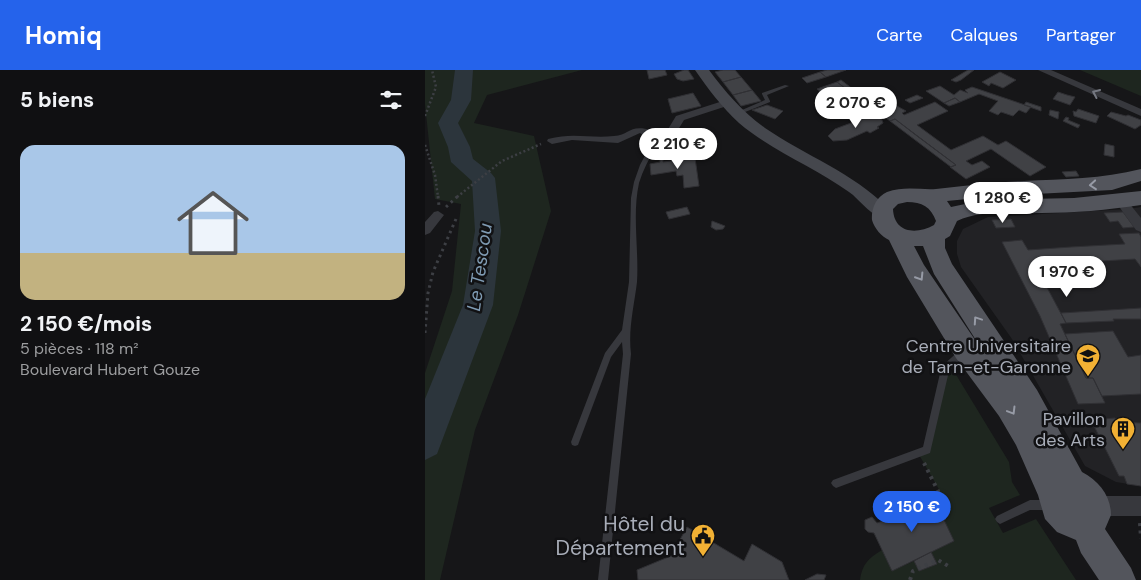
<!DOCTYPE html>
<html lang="fr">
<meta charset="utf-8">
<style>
body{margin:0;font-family:"DM Sans",sans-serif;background:#19191b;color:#f1f3f6;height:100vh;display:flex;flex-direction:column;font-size:19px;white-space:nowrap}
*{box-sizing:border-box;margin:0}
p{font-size:16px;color:#9c9d9f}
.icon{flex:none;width:28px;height:28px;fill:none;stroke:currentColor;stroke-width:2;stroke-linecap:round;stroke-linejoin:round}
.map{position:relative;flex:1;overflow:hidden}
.side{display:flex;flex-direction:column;background:#101012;width:425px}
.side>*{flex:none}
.price{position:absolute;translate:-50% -42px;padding:0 11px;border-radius:18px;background:#fff;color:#222;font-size:16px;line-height:32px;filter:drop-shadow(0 1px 2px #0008)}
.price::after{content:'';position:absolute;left:50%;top:30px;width:15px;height:11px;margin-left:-8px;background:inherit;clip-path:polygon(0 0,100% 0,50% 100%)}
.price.active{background:#2563eb;color:#fff}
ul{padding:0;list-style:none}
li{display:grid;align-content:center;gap:10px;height:265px;padding:0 20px}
li span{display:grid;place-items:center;height:155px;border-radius:15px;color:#555}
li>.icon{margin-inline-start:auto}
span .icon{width:90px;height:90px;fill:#fffc;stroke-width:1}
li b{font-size:21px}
h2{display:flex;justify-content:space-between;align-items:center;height:60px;padding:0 20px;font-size:21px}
header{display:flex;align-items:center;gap:30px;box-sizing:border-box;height:70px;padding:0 25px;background:#2563eb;color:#fff}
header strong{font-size:24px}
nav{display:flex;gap:28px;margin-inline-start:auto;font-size:18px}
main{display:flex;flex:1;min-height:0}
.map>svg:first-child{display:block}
</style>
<header>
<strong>Homiq</strong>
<nav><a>Carte</a><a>Calques</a><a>Partager</a></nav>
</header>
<main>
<section class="side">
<h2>5 biens<svg class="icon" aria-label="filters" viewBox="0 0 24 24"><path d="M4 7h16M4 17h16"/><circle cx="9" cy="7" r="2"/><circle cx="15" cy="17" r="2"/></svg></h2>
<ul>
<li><span style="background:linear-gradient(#a9c7e8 70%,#c2b280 0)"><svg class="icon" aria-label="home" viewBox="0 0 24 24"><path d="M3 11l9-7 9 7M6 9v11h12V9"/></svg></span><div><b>2 150 €/mois</b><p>5 pièces · 118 m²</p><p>Boulevard Hubert Gouze</p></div></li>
</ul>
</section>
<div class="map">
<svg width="716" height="510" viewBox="0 0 716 510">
<rect width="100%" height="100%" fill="#161618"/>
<path fill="#222225" d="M716,137V416L691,412L660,396L587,269L536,197L532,184V171L538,159L563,147L703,139Z"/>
<path fill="#1e261f" d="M0,0H157L62,25L49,53L109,66L126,141L93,245L50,360L15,510H0V303L27,221L36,134L10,129L0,34Z
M655,0H716V26Z
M520,299L530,303L584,392L587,412L595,425L564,438L578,463L611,449L651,510H435C437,494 444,488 457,480L467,501L489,491L494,501L512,494L506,482L529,471L519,450V436L515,421L493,383L502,379Z"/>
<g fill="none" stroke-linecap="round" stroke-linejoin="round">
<path fill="#2c353c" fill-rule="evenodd" d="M30,0H48L46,30L33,53L45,77L48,89L66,103L70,108L76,161L68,235L12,384L0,390V329L38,235L50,161L47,111L26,92L23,77L13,53L26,30Z"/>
</g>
<path fill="#404145" stroke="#303034" d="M222,0H240L242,5L224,9Z
M259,0H263L269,9L258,11L252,9L249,4Z
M298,0H310L316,7L298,12L290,2Z
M402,0H421L401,7L395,2Z
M549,0L536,10L531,12L526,10L543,0Z
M395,2L401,7L382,13L377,8Z
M575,2L591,10L578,18L566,13L564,16L557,12Z
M316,7L327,20L308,25L298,12Z
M416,10L450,36L446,38L412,12Z
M412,12L446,38L436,42L442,47L438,48L433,43L426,46L392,19Z
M515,16L529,25L535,20L543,23L540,20L547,17L606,37L601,43L594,40L588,46L576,42L573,45L564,41L573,31L554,24L535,32L530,28L519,33L501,21Z
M327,20L336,31L316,36L308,25Z
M633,22L642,25L650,27L645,35L628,29Z
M268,23L276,36L247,43L243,29Z
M492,25L498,28L485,33L480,30Z
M530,28L535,32L524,36L519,33Z
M510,32L523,41L492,55L526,80L558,66L573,75L581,71L621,97L605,106L566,79L541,91L547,95L557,91L565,97L541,109L525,97L531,95L470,49L465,51L453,42L470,35L481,41L477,43L479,45Z
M601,32L616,37V41L599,35Z
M342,35L358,41L350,49L327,40Z
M653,39L674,46L671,53L649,46L648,41L651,42Z
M625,40L634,42L633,49L624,45Z
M686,42L701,46L703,45L716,50V55L710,59L682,46Z
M442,47H453L457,50L458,53L452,57L454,58L445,63L442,61L422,70L408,71L403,66L410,59Z
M641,47L644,48L643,50L655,55L653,58L638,51Z
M470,49L492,66L531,95L526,97L465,51Z
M680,74L689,76V87L679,85Z
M235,85H238V92L270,88L274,116L259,118L258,105L252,106L251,101L226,105L225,94L235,92Z
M651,101L654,106L641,107L637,102Z
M262,137L265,144L244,149L241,142Z
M698,142L709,157L698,158L693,151L685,152L679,143Z
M586,149L590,157L571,158L567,150Z
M287,151L300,156L298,159L291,160L286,157Z
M714,163L716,167V197L710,189L610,195L641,253L635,254L661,308H668L680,333L653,334L615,246L577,172L597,170L603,180L646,177L700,174L694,164Z
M716,238V249H688L689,251L641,253L636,243Z
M688,261L703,287L716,285V324L677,326L668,308H661L640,264Z
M690,348L692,352L716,353V416L702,414L699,406H694L666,350Z
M504,422H508L513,427L512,435L529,471L467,501L449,463L443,462L440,459V450L447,447L452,453L471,446L500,432V426Z
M262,457L319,491L327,474L357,492L364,510H213L212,500L253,483L252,475Z
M506,482L512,494L494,501L489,491Z
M392,504L401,505L399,510H380Z"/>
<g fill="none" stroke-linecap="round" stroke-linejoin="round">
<path stroke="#3d3f44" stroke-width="2.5" stroke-dasharray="2 2.5" stroke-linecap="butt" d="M0,46L11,17L7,0
M0,75L10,105L13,127
M32,127L77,91L116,74"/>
<path stroke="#3d3f44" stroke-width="3" stroke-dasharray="2.5 4" stroke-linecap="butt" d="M13,126L14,136
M21,137L33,126
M0,263L3,223L8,202L31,149"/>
<path stroke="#3d3f44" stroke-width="4" stroke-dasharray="3 4.5" stroke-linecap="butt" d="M499,393L516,427L519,450
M715,453L716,468
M485,510L488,501L513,490L525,497"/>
<path fill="#37383d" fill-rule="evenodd" d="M360,15L364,16L342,25L345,31V32L315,44L310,43L340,30L337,24V23Z
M227,76L230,78C224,89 218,100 214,113C207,145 214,179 212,212C209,237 203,259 206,284L183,510H173L198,284L197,272L186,287L153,375L150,376L147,375L146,372L180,283L197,260L204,212L206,128L209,112L215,95L224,78Z
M538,279L541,280L542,282L541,284L524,301L505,383L411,418L408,416L406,413L408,410L498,377L516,299L517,296L535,280Z
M605,430H624L627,432L629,435L627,438L624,440H605L575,454L572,452L570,449L572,446Z"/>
<path fill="#37383d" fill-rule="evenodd" d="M613,0H626L716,39V46Z
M301,30L306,33L305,35L259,50L245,73L227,81L222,78L223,69L215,63L193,73L147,70L127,74L122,71L123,69C150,62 165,69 189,66C205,65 204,54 226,60L233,71L237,69L251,46Z
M696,127L700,128L716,148V162L711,160L690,131Z
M13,141L19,145L5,163L0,165V152L9,142Z
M669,426H716V446H669L662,443L659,436L662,429Z"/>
<path fill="#45474d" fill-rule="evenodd" d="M270,0H284C300,22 318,42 340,58C381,86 427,102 463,138L466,142L463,146C448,151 436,130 424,122C389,97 347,81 314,53C297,37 283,19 270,0Z"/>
<path fill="#53555c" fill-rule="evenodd" d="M716,99V111L687,120L573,126L522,131L526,137L559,130L649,128L716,121V135C683,140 649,143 616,143C588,144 558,139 532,151L525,166L520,169V178L527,194L612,320L657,402C674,411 686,426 686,445L680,459L706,498L711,510H674L656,483L651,470L632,462L620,449L613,425L591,375L574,346L531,288L482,207L464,170C457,167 449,158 447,150C446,139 451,127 462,122C479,116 495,120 511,119C540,116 569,112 599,111C638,109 677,109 716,99ZM482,132C497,132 506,137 511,151L509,155C491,165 469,163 468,139L473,134ZM489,176H498L509,204L561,286L499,195Z"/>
</g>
<defs><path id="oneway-chevron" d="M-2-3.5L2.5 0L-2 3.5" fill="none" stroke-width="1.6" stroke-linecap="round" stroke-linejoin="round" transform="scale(1.25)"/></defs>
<use stroke="#757881" href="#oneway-chevron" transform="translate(671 23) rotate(-156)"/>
<g stroke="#979ba6">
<use href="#oneway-chevron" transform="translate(668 115) rotate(175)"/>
<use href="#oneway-chevron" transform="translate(495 207) rotate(58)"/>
<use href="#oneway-chevron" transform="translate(552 250) rotate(-124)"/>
<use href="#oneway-chevron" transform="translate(587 341) rotate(59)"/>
</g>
<defs>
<symbol id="university-pin" viewBox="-11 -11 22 30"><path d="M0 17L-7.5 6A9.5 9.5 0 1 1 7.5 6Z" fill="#f2b134" stroke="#111113"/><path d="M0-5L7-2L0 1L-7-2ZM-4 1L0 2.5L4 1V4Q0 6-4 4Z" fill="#111"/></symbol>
<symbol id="building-pin" viewBox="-11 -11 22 30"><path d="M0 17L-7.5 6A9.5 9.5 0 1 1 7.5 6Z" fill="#f2b134" stroke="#111113"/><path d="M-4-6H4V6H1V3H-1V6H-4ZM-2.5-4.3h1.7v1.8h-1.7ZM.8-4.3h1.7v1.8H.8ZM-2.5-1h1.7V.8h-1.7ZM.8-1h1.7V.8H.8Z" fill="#111"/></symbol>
<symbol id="civic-pin" viewBox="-11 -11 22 30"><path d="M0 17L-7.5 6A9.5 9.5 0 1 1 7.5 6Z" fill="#f2b134" stroke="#111113"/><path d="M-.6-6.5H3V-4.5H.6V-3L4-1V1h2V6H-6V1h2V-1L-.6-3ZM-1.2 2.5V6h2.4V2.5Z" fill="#111"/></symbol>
</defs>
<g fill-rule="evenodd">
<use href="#university-pin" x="649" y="272" width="28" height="38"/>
<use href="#building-pin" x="684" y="345" width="28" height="38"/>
<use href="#civic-pin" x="264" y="452" width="28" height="38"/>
</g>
<g text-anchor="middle" stroke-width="5" stroke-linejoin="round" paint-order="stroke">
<g font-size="18" fill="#a8adb8" stroke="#111113" text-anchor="end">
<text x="646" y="282">Centre Universitaire<tspan x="646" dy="21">de Tarn-et-Garonne</tspan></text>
<text x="680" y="355">Pavillon<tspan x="680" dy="21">des Arts</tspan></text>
</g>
<g font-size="19" font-style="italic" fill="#7f9bb3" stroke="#111113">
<text transform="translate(54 197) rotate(-82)" y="7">Le Tescou</text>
</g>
<g font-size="21" fill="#a8adb8" stroke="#111113" text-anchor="end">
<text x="260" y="461">Hôtel du<tspan x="260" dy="24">Département</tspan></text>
</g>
</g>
</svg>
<b class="price" style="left:431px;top:59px">2 070 €</b>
<b class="price" style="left:253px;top:100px">2 210 €</b>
<b class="price" style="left:578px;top:154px">1 280 €</b>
<b class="price" style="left:642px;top:228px">1 970 €</b>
<b class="price active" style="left:487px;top:463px">2 150 €</b>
</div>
</main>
